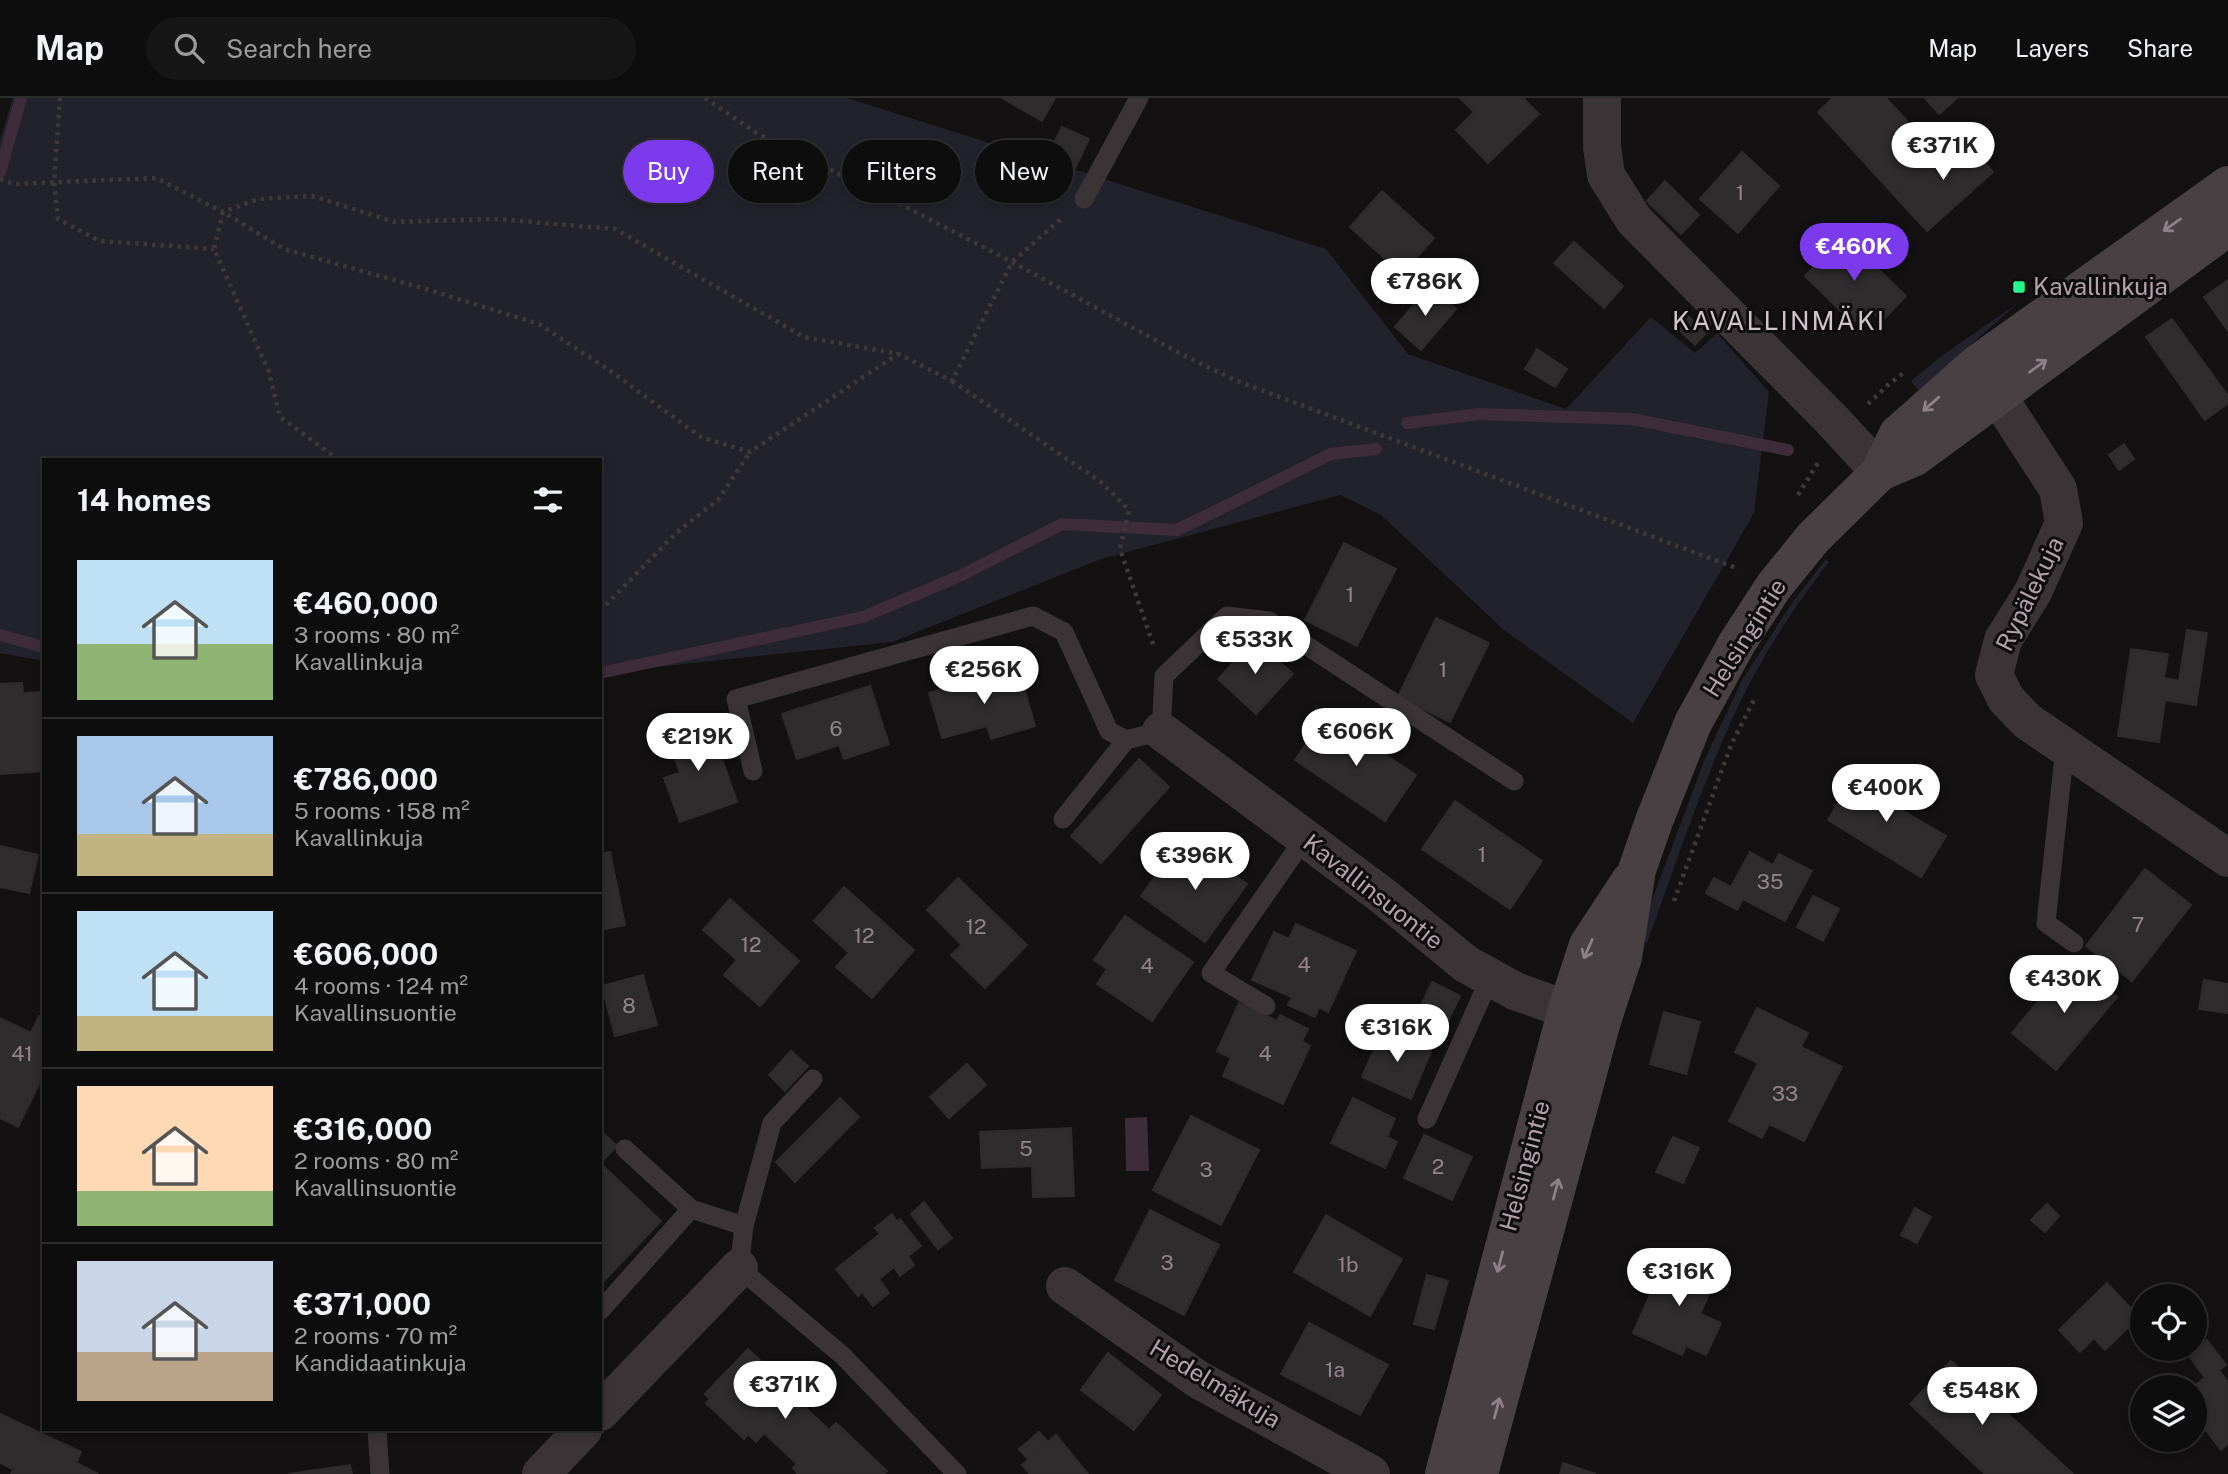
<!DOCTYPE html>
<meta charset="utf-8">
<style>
body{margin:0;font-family:"Public Sans",sans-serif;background:#171616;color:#f1f3f6;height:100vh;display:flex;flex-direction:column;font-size:26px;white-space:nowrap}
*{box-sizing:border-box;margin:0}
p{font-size:23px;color:#9b9c9d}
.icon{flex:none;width:38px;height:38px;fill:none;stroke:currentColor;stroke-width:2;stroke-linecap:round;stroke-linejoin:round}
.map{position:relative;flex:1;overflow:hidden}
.drawer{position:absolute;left:42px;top:360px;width:560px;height:973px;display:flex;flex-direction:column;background:#0e0d0d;border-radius:0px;box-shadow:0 4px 10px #0003,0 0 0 2px #2e2d2e}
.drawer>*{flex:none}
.guide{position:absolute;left:623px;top:42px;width:665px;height:63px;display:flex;gap:14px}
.fabs{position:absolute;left:2130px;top:1186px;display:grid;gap:14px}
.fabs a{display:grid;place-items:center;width:77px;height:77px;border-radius:50%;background:#0e0d0d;box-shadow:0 4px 10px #0003,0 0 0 2px #2e2d2e;font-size:35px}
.price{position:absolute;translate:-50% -60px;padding:0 16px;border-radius:24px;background:#fff;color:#222;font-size:23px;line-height:46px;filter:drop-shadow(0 2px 4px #0008)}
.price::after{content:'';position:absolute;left:50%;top:42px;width:21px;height:16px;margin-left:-10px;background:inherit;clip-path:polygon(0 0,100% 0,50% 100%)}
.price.selected{background:#7c3aed;color:#fff}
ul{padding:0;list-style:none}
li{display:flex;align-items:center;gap:21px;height:175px;padding:0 35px}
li+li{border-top:2px solid #2e2d2e}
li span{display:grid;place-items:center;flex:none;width:196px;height:140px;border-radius:0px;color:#555}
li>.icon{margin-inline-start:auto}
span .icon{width:84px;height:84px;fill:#fffc;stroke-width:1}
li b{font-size:30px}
h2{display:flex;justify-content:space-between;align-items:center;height:84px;padding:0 35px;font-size:30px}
.chip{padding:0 24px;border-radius:32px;background:#0e0d0d;box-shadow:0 4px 10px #0003,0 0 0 2px #2e2d2e;font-size:24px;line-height:63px}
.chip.selected{background:#7c3aed;color:#fff}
header{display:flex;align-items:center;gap:42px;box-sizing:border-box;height:98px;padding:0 35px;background:#0e0d0d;border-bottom:2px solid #2e2d2e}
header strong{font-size:33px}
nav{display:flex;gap:38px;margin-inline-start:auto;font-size:24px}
.search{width:490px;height:63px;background:#171616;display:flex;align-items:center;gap:18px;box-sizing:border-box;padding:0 24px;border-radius:38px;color:#9b9c9d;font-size:26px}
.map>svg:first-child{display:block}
</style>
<header>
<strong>Map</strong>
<div class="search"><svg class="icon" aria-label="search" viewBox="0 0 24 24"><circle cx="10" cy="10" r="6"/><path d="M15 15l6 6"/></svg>Search here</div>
<nav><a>Map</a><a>Layers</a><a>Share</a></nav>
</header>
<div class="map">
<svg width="2228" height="1376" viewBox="0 0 2228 1376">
<rect width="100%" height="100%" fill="#131111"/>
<path fill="#21222b" d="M13,0H847L1326,151L1408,256L1566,311L1651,219L1695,255L1717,235L1769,294L1754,415L1633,625L1504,532L1381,417L1340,397L1101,461L892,544L600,575V362H44V563L0,555V42Z
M2018,205L1919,293L1911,283L1940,259Z
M1826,461L1829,464C1792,511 1759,563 1734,617C1700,691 1675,769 1647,845L1637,842L1705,661L1742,582L1792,505Z"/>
<path fill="#3e2c3a" d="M1147,1019L1149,1073H1126L1125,1020Z"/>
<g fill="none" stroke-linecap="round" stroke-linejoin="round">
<path stroke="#3e2c3a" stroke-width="12" d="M0,74L21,0
M1407,325L1479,316L1632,321L1788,352
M0,537L44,549
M600,575L863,519L962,477L1062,426L1177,432L1331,356L1376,351"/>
</g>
<path fill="#2f2c2d" stroke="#2f2b2c" stroke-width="2" d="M1002,0H1055L1042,23Z
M1460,0H1523L1539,16L1488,65L1456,32L1474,14Z
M1833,0H1886L1907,23L1891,37L1921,69L1893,96L1818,14Z
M1925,0H1957L1939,16Z
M1062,29L1089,41L1071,79L1044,65Z
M1958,35L1993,74L1927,133L1893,96Z
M1742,54L1779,88L1738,135L1700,101Z
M1665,83L1699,117L1681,136L1647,103Z
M1382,93L1434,140L1402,176L1350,129Z
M1844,138L1906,198L1882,223L1868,210L1853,225L1805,178Z
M1574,144L1623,188L1604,210L1554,165Z
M2228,182V233L2204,199Z
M1429,189L1456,211L1421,252L1395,229Z
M1689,219L1706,235L1695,247L1678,231Z
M2172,221L2228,298V305L2205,322L2146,239Z
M1537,251L1567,271L1555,289L1525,271Z
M2124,346L2134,361L2119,372L2109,357Z
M1344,445L1396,471L1357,548L1305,522Z
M1436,520L1489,545L1450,624L1398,599Z
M2187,532L2207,535L2196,607L2165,602L2159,644L2118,638L2131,551L2168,556L2164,580L2179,583Z
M1255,541L1293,576L1256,616L1218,581Z
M1018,569L1035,628L991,641L987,628L942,640L929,595Z
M22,585L23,595L44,594V673L0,676V586Z
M870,588L889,646L844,661L839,647L797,661L782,616Z
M1326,617L1416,677L1385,723L1295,662Z
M708,621L737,704L680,724L664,680L680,675L667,636Z
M1139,661L1169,689L1101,765L1071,738Z
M1859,670L1900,695L1893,707L1946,738L1921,779L1828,722Z
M1455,703L1542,763L1510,811L1422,751Z
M0,748L38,757L29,795L0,789Z
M1196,749L1247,786L1205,844L1141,798L1173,754L1185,763Z
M610,754L625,827L600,832V756Z
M1750,754L1773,767L1779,756L1812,773L1785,823L1743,801L1737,812L1706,795L1714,780L1731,789Z
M2145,771L2191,807L2132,883L2086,848Z
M958,780L1027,847L985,890L951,857L962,847L927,812Z
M844,789L914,852L872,900L836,869L849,855L814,823Z
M1813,798L1839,811L1823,843L1797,829Z
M730,801L799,863L760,908L724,877L737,862L703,832Z
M1125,818L1193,864L1152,923L1097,886L1107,871L1094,862Z
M1296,826L1356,853L1328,914L1319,909L1315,919L1288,907L1292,899L1252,882L1274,834L1289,841Z
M2072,862L2117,899L2056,972L2012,935Z
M643,877L657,927L615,938L602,888Z
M2204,882L2228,886V915L2199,911Z
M1432,884L1460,898L1441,938L1413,924Z
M1239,905L1277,923L1280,917L1308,931L1302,943L1310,948L1283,1006L1223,978L1231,960L1217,953Z
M1757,910L1808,935L1801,949L1842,969L1804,1043L1769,1026L1762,1040L1729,1023L1758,965L1735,954Z
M1664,914L1700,924L1686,976L1650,966Z
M39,918L44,921V976L18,1029L0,1020V920L31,935Z
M1383,931L1432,951L1411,1001L1362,979Z
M791,953L808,968L785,993L769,977Z
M967,966L986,987L949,1020L930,999Z
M840,1000L859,1019L795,1084L776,1064Z
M1353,1000L1395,1021L1387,1039L1397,1044L1385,1070L1331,1045Z
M1191,1018L1259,1052L1221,1127L1153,1092Z
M1071,1030L1074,1098L1033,1099L1032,1068L982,1070L980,1034Z
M600,1032L617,1048L600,1065Z
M1424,1037L1472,1059L1452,1102L1404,1080Z
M1673,1039L1699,1050L1683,1085L1656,1074Z
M600,1065L661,1123L600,1187Z
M924,1104L952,1140L938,1151L911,1116Z
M2047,1106L2059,1118L2045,1134L2031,1122Z
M1915,1110L1931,1119L1917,1145L1901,1137Z
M1150,1112L1219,1147L1184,1217L1115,1182Z
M892,1116L897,1124L900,1121L921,1148L908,1158L914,1167L900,1178L894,1169L879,1181L889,1195L873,1208L862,1194L858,1198L836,1171L880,1136L875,1130Z
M1326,1117L1402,1161L1370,1218L1294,1174Z
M1669,1154L1718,1175L1700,1216L1721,1225L1706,1257L1686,1248L1682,1257L1633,1235Z
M1427,1177L1448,1183L1434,1231L1414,1226Z
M2107,1185L2139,1219L2105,1252L2094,1240L2080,1254L2059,1232Z
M1309,1225L1388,1267L1360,1317L1281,1276Z
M2207,1242L2226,1267L2219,1272L2228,1284V1346L2221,1352L2194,1316V1290H2192L2205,1280L2188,1256Z
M748,1251L799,1298L796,1301L829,1332L836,1325L887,1373L884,1376H798L793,1370L797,1366L764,1335L756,1344L748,1336L744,1341L706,1305L710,1301L705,1296Z
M1108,1255L1161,1297L1134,1332L1081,1292Z
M1951,1263L2073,1376H1985L1910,1306Z
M0,1316L81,1354L76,1365L98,1376H11L13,1371L0,1365Z
M1039,1334L1048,1344L1028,1361L1019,1351Z
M1056,1337L1088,1376H1030L1022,1367Z
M1563,1365L1596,1376H1560Z
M350,1367L352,1376H288Z"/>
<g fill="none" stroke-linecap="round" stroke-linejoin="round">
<path stroke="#3f383b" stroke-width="4.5" stroke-dasharray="3.5 5" stroke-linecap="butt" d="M60,0L54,84L58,121L100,143L214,151
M705,0L758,36L902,107L1012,164L1183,257L1237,283L1739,471
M0,81L14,86L156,80L223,114L258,101L312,98L395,124L496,121L615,131L804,239L899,256L952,283L1012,164L1062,120
M952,283L1101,384L1129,412L1120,451L1154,549
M1868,306L1888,287L1906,273
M339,362L280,319L269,274L214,151L223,114L284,151L426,191L539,226L609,272L701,339L750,354L898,256
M1798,397L1819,363
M600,513L677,434L718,402L750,354
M1674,803L1731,647L1755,600"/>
<path stroke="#3a3436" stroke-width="19" d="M1084,101L1139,0
M2065,649L2046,825L2074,845
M753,673L736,601L1033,518L1064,534L1109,633L1126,642L1161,633L1164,578L1227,518L1269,523L1514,683
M1063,721L1126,642
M1266,908L1211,875L1304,741
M813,981L772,1025L744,1128L739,1170L843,1258L957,1376
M1427,1021L1490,880
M625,1051L691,1111L744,1128
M600,1213L691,1111
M377,1332L380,1376"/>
<path stroke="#3a3436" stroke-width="38" d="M1602,0V49L1606,77L1634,122L1833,323L1880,374
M1980,271L2058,391L2064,425L2033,494L2003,542L1994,577L2006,601L2027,623L2228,760
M1161,633L1383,798L1466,866L1515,893L1596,922
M1065,1188L1199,1282L1371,1376
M600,1314L739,1170
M541,1376L583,1332"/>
<path stroke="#484043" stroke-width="38" d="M1880,374L1898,336L1977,266L2228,87
M1444,1376L1567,911L1588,847L1630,783
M1479,1376L1602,923L1623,859L1637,772L1654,723L1693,625L1737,545L1774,488L1813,440L1880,374L1915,359L2228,129"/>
</g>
<defs><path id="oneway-shaft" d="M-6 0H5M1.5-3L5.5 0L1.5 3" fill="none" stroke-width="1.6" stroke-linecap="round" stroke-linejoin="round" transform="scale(1.75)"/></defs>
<g stroke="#8e8087">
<use href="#oneway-shaft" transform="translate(2172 127) rotate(145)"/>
<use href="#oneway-shaft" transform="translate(2038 268) rotate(-36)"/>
<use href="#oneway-shaft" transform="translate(1931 306) rotate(139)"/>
<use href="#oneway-shaft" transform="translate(1588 851) rotate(114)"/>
<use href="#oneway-shaft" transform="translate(1556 1091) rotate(-75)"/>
<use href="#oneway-shaft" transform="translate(1500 1164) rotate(105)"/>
<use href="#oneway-shaft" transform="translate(1497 1310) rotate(-75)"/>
</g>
<rect fill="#25f78c" stroke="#0e0c0d" stroke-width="2.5" x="2012" y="182" width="14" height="14" rx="3.5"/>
<g text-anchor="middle" stroke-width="6" stroke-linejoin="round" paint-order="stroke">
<g font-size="21" fill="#93848c">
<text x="1740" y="102">1</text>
<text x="1350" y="504">1</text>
<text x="1443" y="579">1</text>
<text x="836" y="638">6</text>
<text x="1482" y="764">1</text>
<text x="1770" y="791">35</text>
<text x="2138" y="834">7</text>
<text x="976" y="836">12</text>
<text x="864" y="845">12</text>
<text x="751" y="854">12</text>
<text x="1304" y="874">4</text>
<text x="1147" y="875">4</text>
<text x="629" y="915">8</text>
<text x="22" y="963">41</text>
<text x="1265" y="963">4</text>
<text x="1785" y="1003">33</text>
<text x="1026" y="1058">5</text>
<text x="1438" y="1076">2</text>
<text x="1206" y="1079">3</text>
<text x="1167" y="1172">3</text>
<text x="1348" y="1174">1b</text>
<text x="1335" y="1279">1a</text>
</g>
<g font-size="24" fill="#b4a2ab" stroke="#0e0c0d" text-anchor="start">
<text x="2033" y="197">Kavallinkuja</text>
</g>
<g font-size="24" fill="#b4a2ab" stroke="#0e0c0d">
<text transform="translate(2030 496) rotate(-64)" y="8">Rypälekuja</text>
<text transform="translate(1745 540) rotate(-58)" y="8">Helsingintie</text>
<text transform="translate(1373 794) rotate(38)" y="8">Kavallinsuontie</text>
<text transform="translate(1525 1068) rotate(-75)" y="8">Helsingintie</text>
<text transform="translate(1215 1286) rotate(31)" y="8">Hedelmäkuja</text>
</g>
<g font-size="26" letter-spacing="2" fill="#d0c3c9" stroke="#0e0c0d">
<text x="1779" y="232">KAVALLINMÄKI</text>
</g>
</g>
</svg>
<div class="fabs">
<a><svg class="icon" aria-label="locate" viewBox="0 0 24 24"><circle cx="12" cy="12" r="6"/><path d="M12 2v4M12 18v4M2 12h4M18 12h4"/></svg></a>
<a><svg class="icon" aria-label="layers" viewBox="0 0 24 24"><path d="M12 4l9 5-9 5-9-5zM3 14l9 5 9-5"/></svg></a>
</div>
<b class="price" style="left:1943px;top:84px">€371K</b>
<b class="price selected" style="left:1854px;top:185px">€460K</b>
<b class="price" style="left:1425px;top:220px">€786K</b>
<b class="price" style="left:1255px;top:578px">€533K</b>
<b class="price" style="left:984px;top:608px">€256K</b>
<b class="price" style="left:1356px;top:670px">€606K</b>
<b class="price" style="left:698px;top:675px">€219K</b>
<b class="price" style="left:1886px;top:726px">€400K</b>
<b class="price" style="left:1195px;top:794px">€396K</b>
<b class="price" style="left:2064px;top:917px">€430K</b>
<b class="price" style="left:1397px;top:966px">€316K</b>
<b class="price" style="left:1679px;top:1210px">€316K</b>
<b class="price" style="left:785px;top:1323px">€371K</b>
<b class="price" style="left:1982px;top:1329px">€548K</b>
<div class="guide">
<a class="chip selected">Buy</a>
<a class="chip">Rent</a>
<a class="chip">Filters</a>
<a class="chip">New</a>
</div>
<section class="drawer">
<h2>14 homes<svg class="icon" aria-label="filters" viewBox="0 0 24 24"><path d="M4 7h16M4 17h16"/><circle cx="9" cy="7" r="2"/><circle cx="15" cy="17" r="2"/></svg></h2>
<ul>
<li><span style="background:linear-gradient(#bfe0f5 60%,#8fb573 0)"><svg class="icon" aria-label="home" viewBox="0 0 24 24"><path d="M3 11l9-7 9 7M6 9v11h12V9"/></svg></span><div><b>€460,000</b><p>3 rooms · 80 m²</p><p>Kavallinkuja</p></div></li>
<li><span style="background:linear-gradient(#a9c7e8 70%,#c2b280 0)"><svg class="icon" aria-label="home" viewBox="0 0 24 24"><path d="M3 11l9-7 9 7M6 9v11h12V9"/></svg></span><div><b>€786,000</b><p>5 rooms · 158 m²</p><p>Kavallinkuja</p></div></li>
<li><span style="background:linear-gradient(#bfe0f5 75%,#c2b280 0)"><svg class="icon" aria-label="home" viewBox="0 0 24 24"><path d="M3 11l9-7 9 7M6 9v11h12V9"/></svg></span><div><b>€606,000</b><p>4 rooms · 124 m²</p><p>Kavallinsuontie</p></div></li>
<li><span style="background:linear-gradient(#ffd9b3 75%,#8fb573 0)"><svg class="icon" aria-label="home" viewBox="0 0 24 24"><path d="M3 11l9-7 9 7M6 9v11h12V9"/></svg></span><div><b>€316,000</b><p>2 rooms · 80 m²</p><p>Kavallinsuontie</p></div></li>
<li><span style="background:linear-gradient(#c9d6e8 65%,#b9a48a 0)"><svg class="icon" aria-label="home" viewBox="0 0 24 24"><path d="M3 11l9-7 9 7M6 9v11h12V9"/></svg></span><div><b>€371,000</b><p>2 rooms · 70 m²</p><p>Kandidaatinkuja</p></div></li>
</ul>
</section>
</div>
